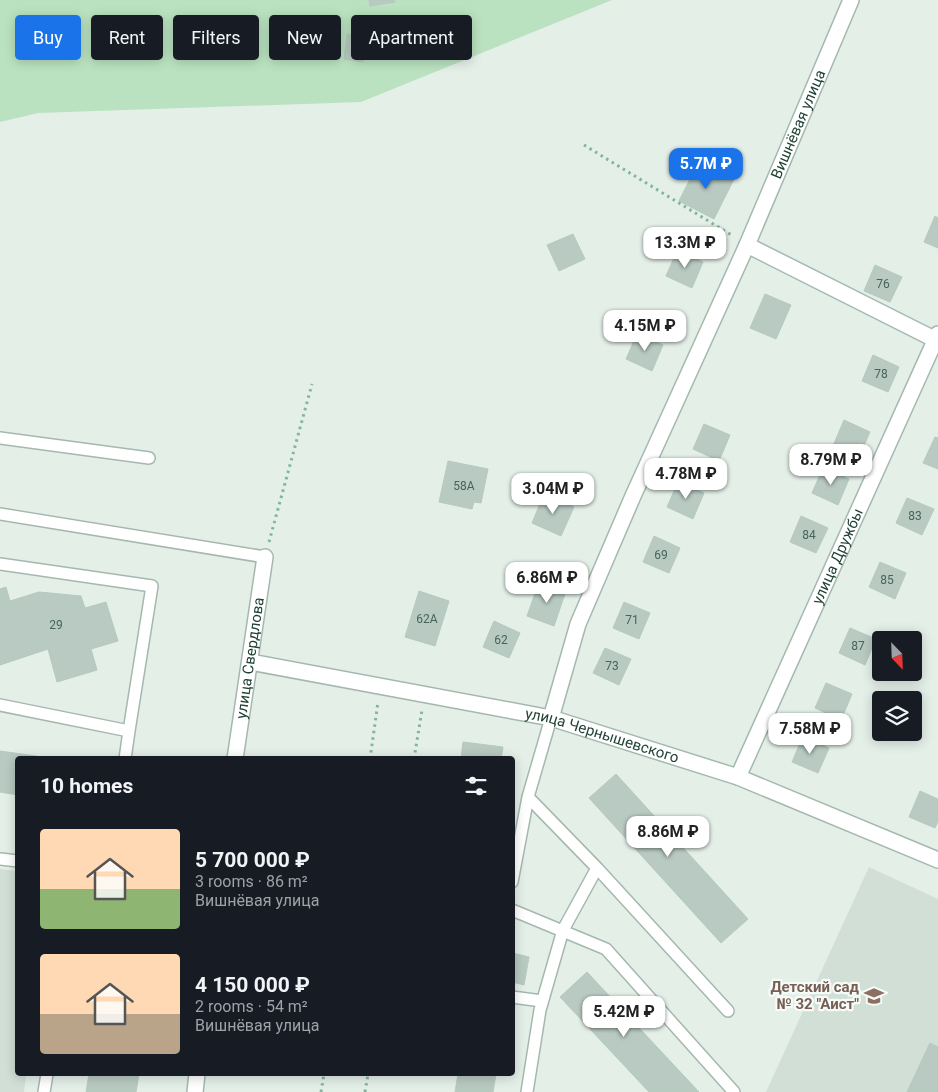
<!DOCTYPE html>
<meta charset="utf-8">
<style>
body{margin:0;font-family:Roboto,sans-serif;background:#20242c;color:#f1f3f6;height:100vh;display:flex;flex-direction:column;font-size:19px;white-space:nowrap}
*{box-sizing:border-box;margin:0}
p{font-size:16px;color:#9ea1a6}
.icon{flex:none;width:28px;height:28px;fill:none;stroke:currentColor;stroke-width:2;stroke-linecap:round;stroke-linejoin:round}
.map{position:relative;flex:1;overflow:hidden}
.panel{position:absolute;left:15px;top:756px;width:500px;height:320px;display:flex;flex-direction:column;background:#171b24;border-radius:5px;box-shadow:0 2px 12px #0003}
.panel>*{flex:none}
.banner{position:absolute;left:15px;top:15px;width:500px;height:45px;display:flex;gap:10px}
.needle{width:32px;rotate:157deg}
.controls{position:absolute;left:872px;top:631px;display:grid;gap:10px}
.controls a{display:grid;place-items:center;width:50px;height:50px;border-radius:5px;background:#171b24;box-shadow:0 2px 12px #0003;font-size:25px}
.price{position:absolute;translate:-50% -42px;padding:0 11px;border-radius:10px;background:#fff;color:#222;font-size:16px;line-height:32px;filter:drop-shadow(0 1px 2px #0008)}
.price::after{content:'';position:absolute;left:50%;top:30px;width:15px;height:11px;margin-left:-8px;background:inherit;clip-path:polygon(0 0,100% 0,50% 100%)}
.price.on{background:#1a73e8;color:#fff}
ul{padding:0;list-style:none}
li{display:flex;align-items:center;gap:15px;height:125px;padding:0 25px}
li span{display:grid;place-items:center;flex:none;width:140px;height:100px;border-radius:5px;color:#555}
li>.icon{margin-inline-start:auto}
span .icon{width:60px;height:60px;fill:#fffc;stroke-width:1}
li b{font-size:21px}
h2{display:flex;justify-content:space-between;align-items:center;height:60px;padding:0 25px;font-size:21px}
.pill{padding:0 18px;border-radius:5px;background:#171b24;box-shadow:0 2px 12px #0003;font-size:18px;line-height:45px}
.pill.on{background:#1a73e8;color:#fff}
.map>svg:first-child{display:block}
</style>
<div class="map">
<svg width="938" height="1092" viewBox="0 0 938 1092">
<rect width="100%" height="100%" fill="#e4efe8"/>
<path fill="#d1dfd7" d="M869,867L938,899V1092H766Z
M0,869L17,871L18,1074H26L24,1092H0Z"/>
<path fill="#bae2c0" d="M0,0H612L361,102L38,113L0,122Z"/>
<path fill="#b8cac1" stroke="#b5cabe" d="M369,0H394L395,2L370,6Z
M347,34L367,37L363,62L344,59Z
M699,161L734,179L714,219L679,201Z
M935,216L938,218V248L924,242Z
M573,234L585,259L559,271L547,245Z
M677,251L703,262L692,288L666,276Z
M875,265L902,277L890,302L864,291Z
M765,294L791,305L776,339L750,328Z
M637,334L663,345L652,371L626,359Z
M873,355L899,367L888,392L862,381Z
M844,420L870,432L859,457L833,446Z
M704,424L730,435L719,461L693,449Z
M935,437L938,438V469L923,463Z
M448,461L488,469L481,503L474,502L472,509L439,502Z
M823,468L849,479L838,505L812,493Z
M678,482L704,493L693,519L667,507Z
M544,494L574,507L561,536L532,523Z
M907,498L934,509L922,535L896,523Z
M801,516L828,528L816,553L790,542Z
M654,536L680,548L669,573L643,562Z
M880,562L906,573L895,599L869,587Z
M539,582L566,591L554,626L527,616Z
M6,587L10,601L39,592L81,596L85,608L106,602L118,641L91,649L97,670L57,682L48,649L0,665V589Z
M419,591L449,601L435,646L405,637Z
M624,602L650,613L639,639L613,628Z
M494,621L520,633L509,658L483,647Z
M850,628L876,639L865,665L839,653Z
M605,648L631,659L619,685L593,673Z
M826,683L852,694L841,720L815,708Z
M803,736L829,748L818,773L792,762Z
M463,742L503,747L501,759H461Z
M0,751L57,759H18V795L0,792Z
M616,774L748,919L721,943L589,798Z
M920,791L938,799V821L935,828L909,817Z
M512,953L529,957L524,985L512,982Z
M587,972L699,1092H649L560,997Z
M930,1043L938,1047V1092H907Z
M89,1074H139L136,1092H86Z
M458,1074H496L493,1092H455Z"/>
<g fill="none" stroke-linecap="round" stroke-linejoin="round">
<defs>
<path id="service" d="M0,438L149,458
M0,514L265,557
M0,564L152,586L129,731
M0,705L129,731L125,759
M528,797L597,868L728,1011
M0,859L18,861
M512,882L528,797L551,718
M512,910L606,949L734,1092
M512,997L542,1001
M44,1092L47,1074
M527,1092L540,1010L563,930L597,868"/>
<g id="minor">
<path d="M747,245L938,341"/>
<path id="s1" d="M250,662L551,718L738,777L938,860"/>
<path id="s2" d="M551,718L578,624L633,496L747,245L851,0"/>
<path id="s3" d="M235,759L265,557"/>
<path id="s4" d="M738,777L938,334"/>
<path d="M195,1092L197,1074"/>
</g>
</defs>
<use href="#service" stroke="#a5b8af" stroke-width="14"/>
<use href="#minor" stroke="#a5b8af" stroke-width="18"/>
<path stroke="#80b69e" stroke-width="3" stroke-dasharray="2.5 4" stroke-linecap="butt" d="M584,145L733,236
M269,542L312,384
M370,759L378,702
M414,759L422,710
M321,1092L324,1074
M365,1092L368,1074"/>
<use href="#service" stroke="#fff" stroke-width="11"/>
<use href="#minor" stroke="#fff" stroke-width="15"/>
</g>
<defs>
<symbol id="school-bare" viewBox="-9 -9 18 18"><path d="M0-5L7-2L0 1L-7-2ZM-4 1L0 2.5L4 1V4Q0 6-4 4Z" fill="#8d6e63" stroke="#f5fbf7" stroke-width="2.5" paint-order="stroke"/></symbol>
</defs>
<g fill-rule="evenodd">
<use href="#school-bare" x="860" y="982" width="28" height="28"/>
</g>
<g text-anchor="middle" stroke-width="4.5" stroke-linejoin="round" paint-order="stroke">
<g font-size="12" fill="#466558">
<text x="883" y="288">76</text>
<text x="881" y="378">78</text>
<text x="464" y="490">58А</text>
<text x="915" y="520">83</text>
<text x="809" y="539">84</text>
<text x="661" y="559">69</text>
<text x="887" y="584">85</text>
<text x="427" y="623">62А</text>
<text x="632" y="624">71</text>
<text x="56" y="629">29</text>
<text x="501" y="644">62</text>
<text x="858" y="650">87</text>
<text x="612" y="670">73</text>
</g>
<g font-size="15" fill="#204335" stroke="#f5fbf7">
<text dy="5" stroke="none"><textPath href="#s2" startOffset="644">Вишнёвая улица</textPath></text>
<text dy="5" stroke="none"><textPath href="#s4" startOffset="242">улица Дружбы</textPath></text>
<text dy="5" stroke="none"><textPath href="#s3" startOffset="102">улица Свердлова</textPath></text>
<text dy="5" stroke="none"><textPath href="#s1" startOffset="360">улица Чернышевского</textPath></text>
</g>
<g font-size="15" font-weight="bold" fill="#785e54" stroke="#f5fbf7" text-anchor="end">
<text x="859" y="992">Детский сад<tspan x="859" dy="17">№ 32 "Аист"</tspan></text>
</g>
</g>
</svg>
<div class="controls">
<a><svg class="needle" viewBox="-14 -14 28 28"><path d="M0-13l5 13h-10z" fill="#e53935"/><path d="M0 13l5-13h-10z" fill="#9ea1a6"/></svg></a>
<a><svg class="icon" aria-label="layers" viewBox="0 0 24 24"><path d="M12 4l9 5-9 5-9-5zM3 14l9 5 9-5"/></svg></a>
</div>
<b class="price on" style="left:706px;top:190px">5.7M ₽</b>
<b class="price" style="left:685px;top:269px">13.3M ₽</b>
<b class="price" style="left:645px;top:352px">4.15M ₽</b>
<b class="price" style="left:831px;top:486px">8.79M ₽</b>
<b class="price" style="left:686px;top:500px">4.78M ₽</b>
<b class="price" style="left:553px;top:515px">3.04M ₽</b>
<b class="price" style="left:547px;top:604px">6.86M ₽</b>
<b class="price" style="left:810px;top:755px">7.58M ₽</b>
<b class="price" style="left:668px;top:858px">8.86M ₽</b>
<b class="price" style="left:624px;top:1038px">5.42M ₽</b>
<div class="banner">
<a class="pill on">Buy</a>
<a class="pill">Rent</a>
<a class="pill">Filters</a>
<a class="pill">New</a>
<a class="pill">Apartment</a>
</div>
<section class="panel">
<h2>10 homes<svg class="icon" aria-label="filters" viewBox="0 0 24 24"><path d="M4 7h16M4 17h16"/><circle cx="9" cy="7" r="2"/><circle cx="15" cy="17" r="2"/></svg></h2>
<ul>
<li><span style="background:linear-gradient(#ffd9b3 60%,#8fb573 0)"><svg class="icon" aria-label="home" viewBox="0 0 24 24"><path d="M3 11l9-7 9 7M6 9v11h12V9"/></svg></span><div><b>5 700 000 ₽</b><p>3 rooms · 86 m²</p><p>Вишнёвая улица</p></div></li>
<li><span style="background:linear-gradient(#ffd9b3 60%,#b9a48a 0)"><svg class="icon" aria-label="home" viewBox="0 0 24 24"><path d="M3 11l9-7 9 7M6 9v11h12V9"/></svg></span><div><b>4 150 000 ₽</b><p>2 rooms · 54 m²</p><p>Вишнёвая улица</p></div></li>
</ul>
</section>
</div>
